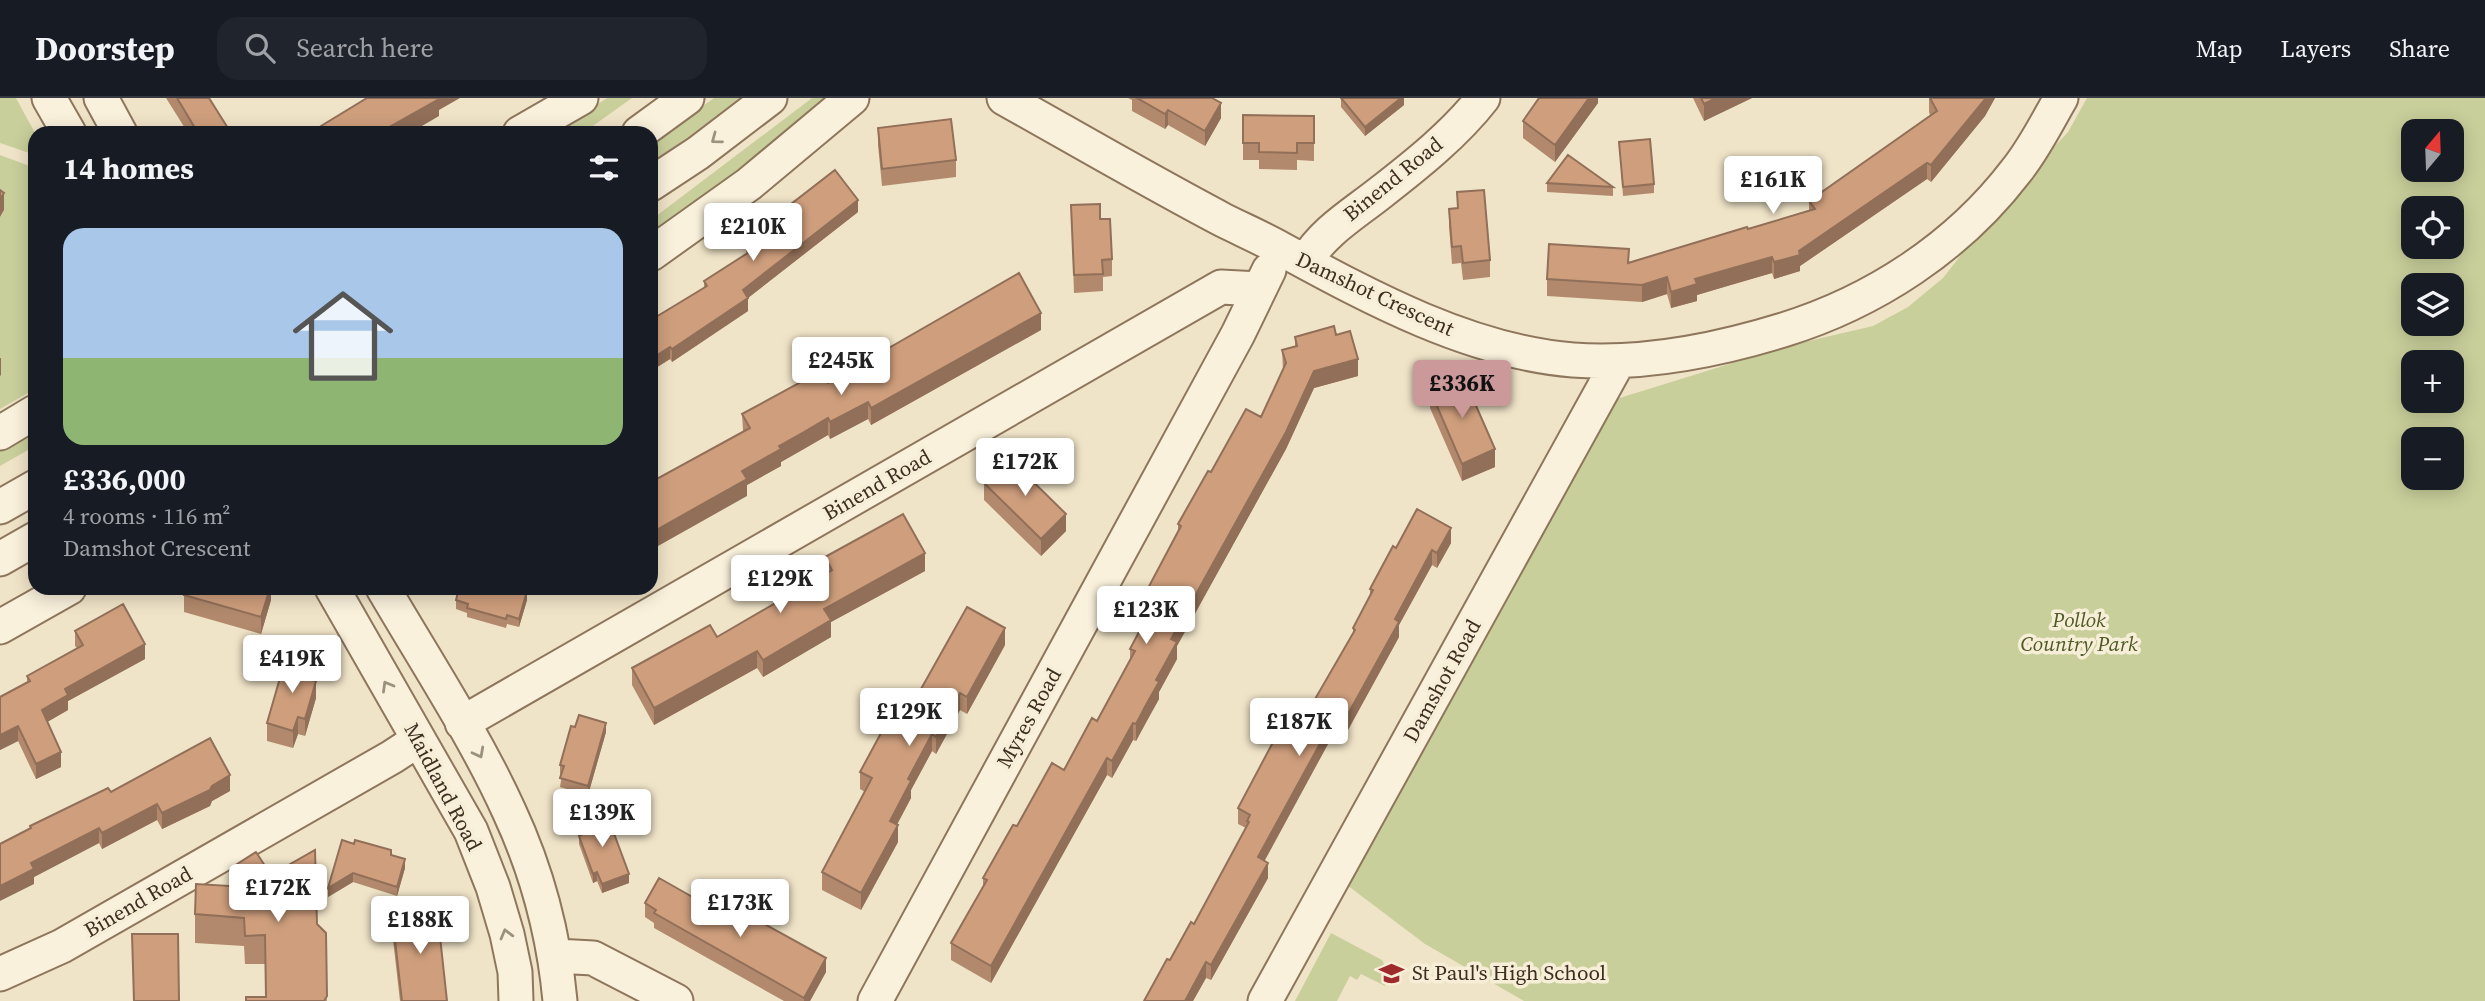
<!DOCTYPE html>
<meta charset="utf-8">
<style>
body{margin:0;font-family:"Source Serif 4",serif;background:#20242c;color:#f1f3f6;height:100vh;display:flex;flex-direction:column;font-size:26px;white-space:nowrap}
*{box-sizing:border-box;margin:0}
p{font-size:23px;color:#9ea1a6}
.icon{flex:none;width:38px;height:38px;fill:none;stroke:currentColor;stroke-width:2;stroke-linecap:round;stroke-linejoin:round}
.map{position:relative;flex:1;overflow:hidden}
.panel{position:absolute;left:28px;top:28px;width:630px;height:469px;display:flex;flex-direction:column;background:#171b24;border-radius:21px;box-shadow:0 4px 18px #0003}
.panel>*{flex:none}
.needle{width:46px;rotate:19deg}
.buttons{position:absolute;left:2401px;top:21px;display:grid;gap:14px}
.buttons a{display:grid;place-items:center;width:63px;height:63px;border-radius:14px;background:#171b24;box-shadow:0 4px 18px #0003;font-size:35px}
.price{position:absolute;translate:-50% -60px;padding:0 16px;border-radius:7px;background:#fff;color:#222;font-size:23px;line-height:46px;filter:drop-shadow(0 2px 4px #0008)}
.price::after{content:'';position:absolute;left:50%;top:42px;width:21px;height:16px;margin-left:-10px;background:inherit;clip-path:polygon(0 0,100% 0,50% 100%)}
.price.current{background:#cc999b;color:#111}
ul{padding:0;list-style:none}
li{display:grid;align-content:center;gap:14px;height:371px;padding:0 35px}
li span{display:grid;place-items:center;height:217px;border-radius:21px;color:#555}
li>.icon{margin-inline-start:auto}
span .icon{width:126px;height:126px;fill:#fffc;stroke-width:1}
li b{font-size:30px}
h2{display:flex;justify-content:space-between;align-items:center;height:84px;padding:0 35px;font-size:30px}
header{display:flex;align-items:center;gap:42px;box-sizing:border-box;height:98px;padding:0 35px;background:#171b24;border-bottom:2px solid #363941}
header strong{font-size:33px}
nav{display:flex;gap:38px;margin-inline-start:auto;font-size:24px}
.search{width:490px;height:63px;background:#20242c;display:flex;align-items:center;gap:18px;box-sizing:border-box;padding:0 24px;border-radius:21px;color:#9ea1a6;font-size:26px}
.map>svg:first-child{display:block}
</style>
<header>
<strong>Doorstep</strong>
<div class="search"><svg class="icon" aria-label="search" viewBox="0 0 24 24"><circle cx="10" cy="10" r="6"/><path d="M15 15l6 6"/></svg>Search here</div>
<nav><a>Map</a><a>Layers</a><a>Share</a></nav>
</header>
<div class="map">
<svg width="2485" height="903" viewBox="0 0 2485 903">
<rect width="100%" height="100%" fill="#f0e4c8"/>
<path fill="#c9cf9b" fill-rule="evenodd" d="M0,0H16L35,35V57L0,45Z
M607,0H632L583,35H555Z
M714,0H740L651,67V45Z
M812,0H834L651,140V122Z
M2087,0H2485V903H1524L1425,846L1335,778L1610,303L1787,248L1873,228L1908,209L1943,180L1999,108L2068,34ZM2413,33H2452V72H2413ZM2413,110H2452V149H2413ZM2413,187H2452V226H2413ZM2413,264H2452V303H2413ZM2413,341H2452V380H2413Z
M0,57L35,70V291L0,311V119L4,112L0,109Z
M35,333V348L0,368V353Z
M1331,835L1382,862L1389,876L1385,888L1361,876L1357,882L1350,878L1337,903H1295Z"/>
<g fill="none" stroke-linecap="round" stroke-linejoin="round">
<defs>
<path id="minor" d="M49,0L69,35
M101,0L120,35
M1004,0C1077,41 1149,83 1223,122C1243,132 1264,141 1283,152C1371,200 1471,254 1573,262C1644,267 1715,253 1783,232C1874,204 1958,149 2016,73C2034,51 2047,24 2061,0
M520,35L581,0
M639,35L687,0
M651,86L698,55L770,0
M651,156L749,86L852,0
M1305,164C1324,133 1352,117 1380,95C1416,67 1455,36 1483,0
M0,335L35,314
M0,409L35,389
M0,461L35,441
M332,490L471,733L493,789L507,836L515,874L516,903
M383,490C425,562 475,638 509,713C537,773 554,838 560,903
M0,529L69,490
M462,625L1221,189L1259,191
M556,858L593,860L676,903
M0,876L62,848L392,659L418,642
M875,903L1238,236L1269,172
M1265,903L1618,264"/>
</defs>
<use href="#minor" stroke="#8d765c" stroke-width="37"/>
<use href="#minor" stroke="#faf1dc" stroke-width="33"/>
</g>
<path fill="#b2896c" d="M166,0H209L231,35H188Z
M1128,0H1212L1221,20L1205,48L1168,27L1165,31L1132,13V2Z
M1341,0H1404V7L1365,38L1341,9Z
M1598,0V5L1555,64L1523,40V23Z
M1693,0H1752L1704,23Z
M1929,0H1995L1985,18L1931,84L1927,81L1800,168V173L1774,181L1772,175L1733,186L1697,197V203L1671,210L1667,196L1642,204L1547,198V181L1629,165L1809,113V103L1930,17L1929,14Z
M1243,17L1314,18V63L1297,62V72L1259,71V62H1243Z
M878,30L956,62V79L882,88L878,47Z
M1619,44L1654,86V95L1623,98Z
M1547,85L1613,89V98L1547,94Z
M1457,94L1490,162V179L1463,182L1461,165L1452,166L1449,128V111H1457Z
M1071,107L1100,121L1112,161V178L1103,179V193L1074,195Z
M858,114L748,200V213L672,264L670,261L651,273L704,189V183L747,155L746,154V141Z
M35,149V175L31,168V151Z
M1041,232L871,327L868,321L830,341L828,337L804,351L781,364V368L747,387V398L742,316L828,285Z
M1336,237L1358,278L1314,290L1286,351L1177,548V561L1159,594V601L1147,622L1136,643L1133,642L1112,680L1107,677L991,885L951,862V845L983,789V780L1064,672L1097,623L1130,562V551L1151,511L1147,509V492L1178,435V426L1211,374L1261,319L1283,272L1282,252L1295,248V239Z
M1430,292L1495,369L1462,383L1430,310Z
M984,385L1066,433L1041,458L984,402Z
M1451,445L1437,470L1432,467L1399,527V539L1343,641L1334,635L1264,762L1268,780L1211,882L1206,880L1193,903H1144L1194,826L1246,730L1238,726V710L1296,634L1353,535V530L1370,497V491L1396,450Z
M825,459L925,473L831,524V539L763,579L757,570L654,627L632,587V570L717,539L825,476Z
M271,490V502L261,536L184,514V497Z
M456,502H527L519,529L507,526L506,530L467,519V515L456,511Z
M75,533L145,561L68,603V612L47,624L61,669L36,681L18,643L0,652V599L27,584V578L77,550L75,548Z
M1005,547L967,616L960,612L936,656L932,653L911,692V700L897,726L898,744L861,812L822,792V774L865,694L860,691V674L912,607Z
M313,582L316,600L305,638L298,636L293,650L267,643V625Z
M606,634L588,697L560,689L562,676H560V667Z
M230,693L212,703L210,708L162,731L157,722L102,751L99,745L34,779V786L30,728Z
M579,724L629,785L602,795L597,783L593,785L579,746V738L581,737L579,733Z
M342,742L391,757L405,770L397,798L353,784L328,799Z
M234,768L271,777L317,826L327,903L265,899V866H245L244,848L195,845V816L234,788Z
M645,805L826,874L810,903H784L654,830V825L645,819Z
M392,816L447,903H400L392,833Z"/>
<path fill="#916f58" d="M436,0H460L439,12V18L410,35H386V31Z
M1401,0H1404V7L1365,38V29Z
M1589,0H1598V5L1555,64V47Z
M1716,0H1752L1704,23V6Z
M1986,0H1995L1985,18L1931,84V67Z
M1221,5V20L1205,48V33Z
M1168,12V27L1165,31V16Z
M1927,65V81L1800,168V173L1774,181V164L1799,153Z
M4,95V112L0,119V101Z
M858,102V114L748,200V213L672,264V251L743,192Z
M1772,159V175L1697,197V203L1671,210V194L1695,181Z
M1667,179V196L1642,204V187Z
M1041,215V232L871,327V310Z
M670,249V261L651,273V261Z
M0,260H1V277L0,278Z
M1358,261V278L1314,290L1286,351L1177,548V561L1159,594V601L1136,643V626L1156,582L1171,541L1314,273Z
M868,304V321L830,341V324Z
M828,320V337L781,364V368L747,387V398L651,452V435L779,348Z
M1495,351V369L1462,383V366Z
M1066,416V433L1041,458V441Z
M1451,430V445L1437,470V455Z
M1432,452V467L1399,527V539L1343,641V625L1395,521Z
M925,455V473L831,524V539L763,579V562L824,511Z
M270,490H271V502L261,536V519Z
M527,493V502L519,529V521Z
M1005,530V547L967,616V599Z
M145,546V561L68,603V612L42,627V612L65,591Z
M757,553V570L654,627V610Z
M313,566V583L308,581Z
M316,583V600L305,638V621Z
M960,595V612L936,656V639Z
M298,619V636L293,650V633Z
M1334,620V635L1258,775V759Z
M606,625V634L588,697V688Z
M1133,625V642L1112,680V663Z
M18,628V643L0,652V637Z
M932,636V653L911,692V700L890,740V723L908,681Z
M61,654V669L36,681V666Z
M1107,660V677L991,885V868Z
M230,677V693L212,703L210,708L162,731V715Z
M157,706V722L102,751V735Z
M898,727V744L861,812V795Z
M99,730V745L34,779V786L0,803V788L31,765Z
M405,761V770L397,798V789Z
M1268,765V780L1211,882V867Z
M597,774V783L593,785V776Z
M353,775V784L328,799V790Z
M629,776V785L602,795V786Z
M826,860V874L810,903H804V900Z
M1206,864V880L1193,903H1185Z"/>
<path fill="#cf9f7d" stroke="#916f58" stroke-width="2" d="M177,0H209L231,35H198Z
M367,0H438L439,1L386,31L388,35H325L321,28Z
M1137,0H1212L1221,5L1205,33L1168,12L1165,16Z
M1341,0H1401L1365,29Z
M1539,0H1589L1555,47L1523,23Z
M1701,0H1716L1704,6Z
M1930,0H1986L1931,67L1927,65L1799,153L1800,157L1774,164L1772,159L1733,170L1695,181L1697,186L1671,194L1667,179L1642,187L1547,181L1549,146L1629,151L1628,165L1747,129L1748,131L1815,111L1809,103L1937,13Z
M1243,17L1314,18V45H1297V55L1259,54V45H1243Z
M951,21L956,62L882,71L878,30Z
M1650,41L1654,86L1623,89L1619,44Z
M1568,57L1613,89L1547,85Z
M835,72L858,102L743,192L748,200L672,251L670,249L651,261V222L707,188L704,183L754,151L746,141Z
M0,92L4,95L0,101Z
M1484,92L1490,162L1463,165L1461,148L1452,149L1449,111L1458,110L1457,94Z
M1100,106V121H1110L1112,161L1102,162L1103,176L1074,177L1071,107Z
M35,149V158L31,151Z
M1019,175L1041,215L871,310L868,304L830,324L828,320L804,334L779,348L781,351L742,373L747,381L651,435V384L750,330L742,316L821,273L828,285Z
M1334,228L1336,237L1350,233L1358,261L1314,273L1286,334L1171,541L1177,544L1156,582L1159,584L1147,605L1136,626L1133,625L1112,663L1107,660L991,868L951,845L987,782L983,780L1013,727L1017,728L1052,665L1064,672L1092,620L1097,623L1135,553L1130,551L1158,498L1147,492L1181,428L1178,426L1208,373L1211,374L1246,311L1261,319L1286,265L1282,252L1297,248L1295,239Z
M1463,278L1495,351L1462,366L1430,292Z
M1009,360L1066,416L1041,441L984,385Z
M1417,411L1451,430L1437,455L1432,452L1395,521L1399,524L1343,625L1334,620L1258,759L1268,765L1211,867L1206,864L1185,903H1144L1167,861L1170,862L1191,824L1194,826L1249,724L1247,723L1250,717L1238,710L1279,633L1292,639L1296,634L1355,532L1353,530L1373,492L1370,491L1393,448L1396,450Z
M903,416L925,455L824,511L831,522L763,562L757,553L654,610L632,570L710,527L717,539L832,472L825,459Z
M186,490H270L261,519L184,497Z
M459,490H516L527,493L519,521L507,517L506,521L467,510L468,506L456,502Z
M123,506L145,546L65,591L68,597L42,612L61,654L36,666L18,628L0,637V599L30,583L27,578L83,547L75,533Z
M967,509L1005,530L967,599L960,595L936,639L932,636L908,681L911,683L890,723L898,727L861,795L822,774L872,680L860,674L900,600L912,607Z
M286,559L313,566L308,581L316,583L305,621L298,619L293,633L267,625Z
M579,617L606,625L588,688L560,680L564,668L560,667L571,628L575,629Z
M210,640L230,677L212,688L210,692L162,715L157,706L102,735L99,730L31,765L34,771L0,788V746L31,730L30,728L108,690L111,694Z
M606,714L629,776L602,786L597,774L593,776L579,738L583,736L579,724Z
M342,742L354,746L355,742L391,752V757L405,761L397,789L353,775L328,790Z
M315,752L317,826L326,835L327,898L324,903H246V899H266L265,837L245,838L244,820L195,816L196,786L247,789L234,768L256,754L271,777Z
M659,780L742,827L748,817L826,860L804,900L654,815L656,812L645,805Z
M437,811L447,903H402L392,816Z
M132,836H178L179,903H134Z"/>
<defs><path id="oneway-chevron" d="M-2-3.5L2.5 0L-2 3.5" fill="none" stroke-width="1.6" stroke-linecap="round" stroke-linejoin="round" transform="scale(1.75)"/></defs>
<g stroke="#9c907e">
<use href="#oneway-chevron" transform="translate(716 41) rotate(143)"/>
<use href="#oneway-chevron" transform="translate(387 588) rotate(-120)"/>
<use href="#oneway-chevron" transform="translate(479 655) rotate(62)"/>
<use href="#oneway-chevron" transform="translate(506 836) rotate(-105)"/>
</g>
<defs>
<symbol id="school-bare" viewBox="-9 -9 18 18"><path d="M0-5L7-2L0 1L-7-2ZM-4 1L0 2.5L4 1V4Q0 6-4 4Z" fill="#9e2a2b" stroke="#f7eed8" stroke-width="2.5" paint-order="stroke"/></symbol>
</defs>
<g fill-rule="evenodd">
<use href="#school-bare" x="1374" y="858" width="35" height="35"/>
</g>
<g text-anchor="middle" stroke-width="7" stroke-linejoin="round" paint-order="stroke">
<g font-size="21" fill="#3d2e20" stroke="#f7eed8">
<text transform="translate(1393 81) rotate(-39)" y="7">Binend Road</text>
<text transform="translate(1375 196) rotate(25)" y="7">Damshot Crescent</text>
<text transform="translate(877 387) rotate(-30)" y="7">Binend Road</text>
<text transform="translate(1442 583) rotate(-61)" y="7">Damshot Road</text>
<text transform="translate(1029 620) rotate(-61)" y="7">Myres Road</text>
<text transform="translate(443 689) rotate(62)" y="7">Maidland Road</text>
<text transform="translate(138 804) rotate(-30)" y="7">Binend Road</text>
</g>
<g font-size="21" font-style="italic" fill="#4d5a26" stroke="#f7eed8">
<text x="2079" y="529">Pollok<tspan x="2079" dy="24">Country Park</tspan></text>
</g>
<g font-size="21" fill="#3d2e20" stroke="#f7eed8" text-anchor="start">
<text x="1412" y="882">St Paul's High School</text>
</g>
</g>
</svg>
<div class="buttons">
<a><svg class="needle" viewBox="-14 -14 28 28"><path d="M0-13l5 13h-10z" fill="#e53935"/><path d="M0 13l5-13h-10z" fill="#9ea1a6"/></svg></a>
<a><svg class="icon" aria-label="locate" viewBox="0 0 24 24"><circle cx="12" cy="12" r="6"/><path d="M12 2v4M12 18v4M2 12h4M18 12h4"/></svg></a>
<a><svg class="icon" aria-label="layers" viewBox="0 0 24 24"><path d="M12 4l9 5-9 5-9-5zM3 14l9 5 9-5"/></svg></a>
<a>+</a>
<a>−</a>
</div>
<b class="price" style="left:1773px;top:118px">£161K</b>
<b class="price" style="left:753px;top:165px">£210K</b>
<b class="price" style="left:841px;top:299px">£245K</b>
<b class="price current" style="left:1462px;top:322px">£336K</b>
<b class="price" style="left:1025px;top:400px">£172K</b>
<b class="price" style="left:780px;top:517px">£129K</b>
<b class="price" style="left:1146px;top:548px">£123K</b>
<b class="price" style="left:292px;top:597px">£419K</b>
<b class="price" style="left:909px;top:650px">£129K</b>
<b class="price" style="left:1299px;top:660px">£187K</b>
<b class="price" style="left:602px;top:751px">£139K</b>
<b class="price" style="left:278px;top:826px">£172K</b>
<b class="price" style="left:740px;top:841px">£173K</b>
<b class="price" style="left:420px;top:858px">£188K</b>
<section class="panel">
<h2>14 homes<svg class="icon" aria-label="filters" viewBox="0 0 24 24"><path d="M4 7h16M4 17h16"/><circle cx="9" cy="7" r="2"/><circle cx="15" cy="17" r="2"/></svg></h2>
<ul>
<li><span style="background:linear-gradient(#a9c7e8 60%,#8fb573 0)"><svg class="icon" aria-label="home" viewBox="0 0 24 24"><path d="M3 11l9-7 9 7M6 9v11h12V9"/></svg></span><div><b>£336,000</b><p>4 rooms · 116 m²</p><p>Damshot Crescent</p></div></li>
</ul>
</section>
</div>
